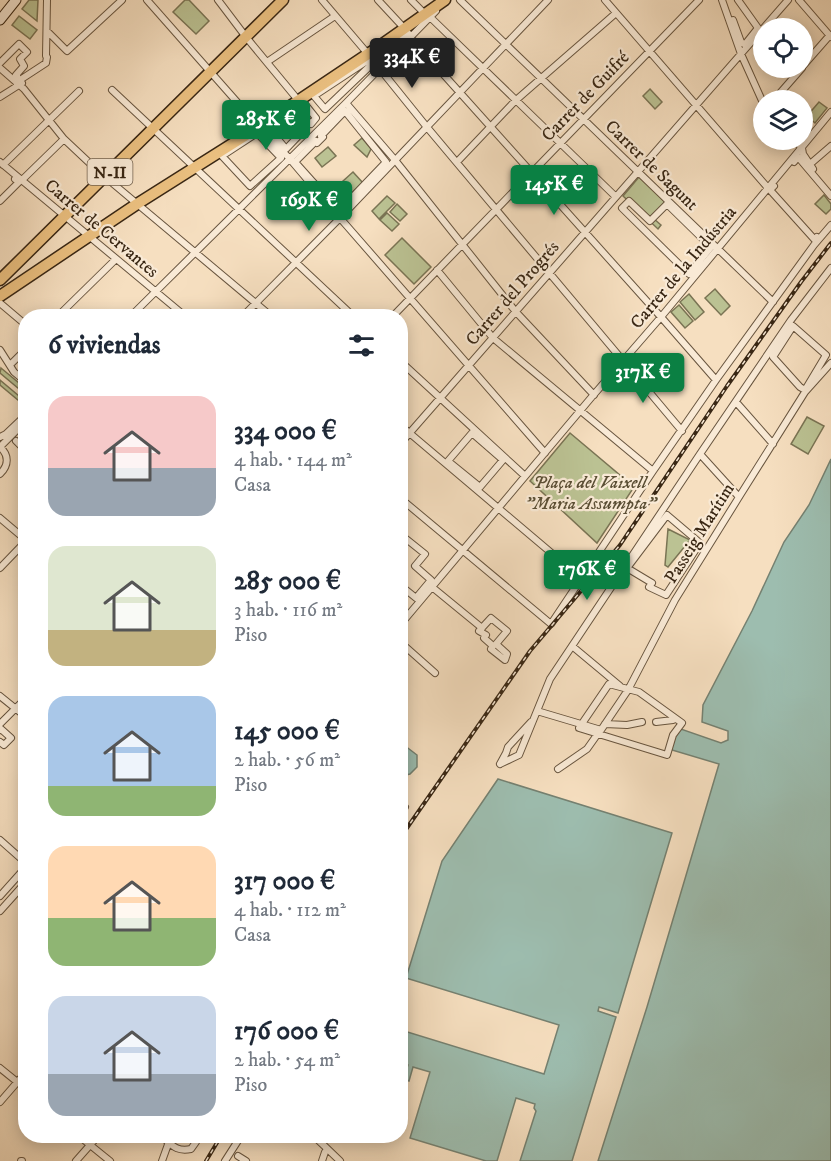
<!DOCTYPE html>
<html lang="es">
<meta charset="utf-8">
<style>
body{margin:0;font-family:"IM FELL DW Pica",serif;background:#f6f6f7;color:#1f2937;height:100vh;display:flex;flex-direction:column;font-size:22px;white-space:nowrap}
*{box-sizing:border-box;margin:0}
p{font-size:20px;color:#747a83}
.icon{flex:none;width:33px;height:33px;fill:none;stroke:currentColor;stroke-width:2;stroke-linecap:round;stroke-linejoin:round}
.map{position:relative;flex:1;overflow:hidden}
.sheet{position:absolute;left:18px;top:309px;width:390px;height:834px;display:flex;flex-direction:column;background:#fff;border-radius:24px;box-shadow:0 3px 15px #0003}
.sheet>*{flex:none}
.controls{position:absolute;left:753px;top:18px;display:grid;gap:12px}
.controls a{display:grid;place-items:center;width:60px;height:60px;border-radius:50%;background:#fff;box-shadow:0 3px 15px #0003;font-size:30px}
.price{position:absolute;translate:-50% -51px;padding:0 14px;border-radius:6px;background:#0b8043;color:#fff;font-size:20px;line-height:39px;filter:drop-shadow(0 2px 3px #0008)}
.price::after{content:'';position:absolute;left:50%;top:36px;width:18px;height:14px;margin-left:-9px;background:inherit;clip-path:polygon(0 0,100% 0,50% 100%)}
.price.selected{background:#222;color:#fff}
ul{padding:0;list-style:none}
li{display:flex;align-items:center;gap:18px;height:150px;padding:0 30px}
li span{display:grid;place-items:center;flex:none;width:168px;height:120px;border-radius:18px;color:#555}
li>.icon{margin-inline-start:auto}
span .icon{width:72px;height:72px;fill:#fffc;stroke-width:1}
li b{font-size:26px}
h2{display:flex;justify-content:space-between;align-items:center;height:72px;padding:0 30px;font-size:26px}
.map>svg:first-child{display:block}
</style>
<div class="map">
<svg width="831" height="1161" viewBox="0 0 831 1161">
<rect width="100%" height="100%" fill="#f6dfc0"/>
<filter id="stains"><feTurbulence type="fractalNoise" baseFrequency=".00333" numOctaves="4"/><feColorMatrix values="0 0 0 0 .2 0 0 0 0 .09 0 0 0 0 .02 0 0 0 .5 -.17"/></filter>
<radialGradient id="worn" r=".72"><stop offset=".6" stop-color="#630" stop-opacity="0"/><stop offset="1" stop-color="#630" stop-opacity=".3"/></radialGradient>
<path fill="#bbc293" stroke="#7a7454" stroke-width="1.5" d="M29,0H38L37,21L22,9Z
M185,0H189L209,21L196,34L173,12Z
M19,16L37,30L30,39L12,25Z
M650,89L662,102L655,109L643,96Z
M819,102L827,108L815,123L807,116Z
M362,138L371,149L367,157L354,145Z
M328,147L336,156L322,167L315,158Z
M353,172L363,183L343,201L333,190Z
M639,177L667,204L653,218L661,225L658,229L623,196Z
M824,195L831,204V209L826,214L815,204Z
M387,196L395,203L379,219L372,211Z
M397,204L407,214L400,221L390,212Z
M387,213L399,224L392,231L380,220Z
M402,238L431,267L414,284L385,255Z
M715,289L730,306L721,315L705,298Z
M689,294L704,312L695,320L680,302Z
M679,305L693,321L685,328L671,312Z
M1,368L25,388V394L0,373Z
M0,380L25,401V406L0,385Z
M807,417L824,426L808,454L791,444Z
M570,433L634,487L597,543L530,481Z
M668,529L690,540L668,567L665,565Z"/>
<path fill="#9dbdaf" stroke="#758171" stroke-width="1.5" d="M831,459V1161H598L647,1007L719,764L672,750L673,738L681,729L721,743L728,740V731L702,722L703,705L752,611L784,542L809,505Z
M400,742L417,755V767L410,774L402,776L401,775Z
M498,779L672,833L618,1013L599,1007L598,1011L616,1017L572,1161H520L536,1111L534,1108L535,1104L516,1098L497,1161H486L410,1138L430,1072L413,1067L409,1081L403,1079L408,1065L401,1063V1030L544,1074L559,1025L406,978L442,861Z"/>
<g fill="none" stroke-linecap="round" stroke-linejoin="round">
<defs>
<path id="street" d="M147,0L252,119L289,158L340,218L545,453
M218,0L246,37L298,100
M322,0L368,54L426,126L682,431
M378,0L404,28
M411,0L424,13
M460,0L773,302
M605,0L768,188
M722,0L741,54L764,105
M799,0L831,37
M430,17L616,197
M733,20L741,42L744,44L746,43L758,28L738,0
M407,32L409,34L378,61L372,54Z
M49,33L67,51L122,0
M410,37L661,317L716,380
M367,61L371,65L325,109L314,96Z
M267,62L335,16
M0,63L19,44L27,52L20,59L24,66L16,75L17,76L14,78L16,80H20L46,63L47,57L46,56L47,0
M802,67L830,35
M0,68L24,89L64,139L98,171L271,316
M112,90L353,316
M0,97L22,83
M774,100L802,68
M304,103L316,118L311,124L307,120L302,125L306,128L286,149L271,131L277,127L275,124Z
M346,103L395,160L516,312L594,395
M345,111L386,162L339,211L295,162L316,141L317,143L323,137L321,136Z
M257,133L281,158L250,186L222,156Z
M794,140L802,148L803,154L813,169
M0,162L185,316
M457,162L515,101L616,13
M794,162L798,157L831,196
M3,165L79,91
M809,165L831,146
M22,180L64,139
M774,186L770,190L815,240L817,237
M0,201L19,182L15,179
M629,201L650,221L667,204L711,247L689,274L622,208Z
M437,270L493,338L653,471
M0,303L26,325
M58,316L116,259
M131,316L346,103L436,11
M243,316L340,218L548,0
M393,316L699,0
M793,326L826,355L805,390L800,387L773,357Z
M0,350L14,372L26,382
M400,361L525,476
M10,365L26,349
M736,402L773,444
M400,425L581,578
M472,433L503,460L480,487L448,461Z
M0,437L6,434L26,415
M16,441L26,451
M400,444L788,0
M0,447L26,421
M0,447C9,455 9,465 0,474
M700,454L739,497
M400,498L551,624L653,471L716,380L814,245L831,225
M667,515L700,543L666,595L649,587L652,583L627,568Z
M0,518L26,540
M400,534L425,554L415,566L431,580L416,598L400,585
M0,568L26,541
M432,587L482,628
M491,618L507,631L496,644L507,654L505,660L491,649L493,646L484,638L486,635L479,631Z
M400,625L590,399L661,317L831,112
M400,642L435,673
M572,646L620,686
M609,684L639,692L682,723L673,735L667,755L579,728Z
M0,696L26,717
M537,711L601,730L628,690L675,600L739,497L805,392L831,363
M656,722L673,720
M0,724L26,698
M605,724L627,725L642,722
M0,730L1,729L11,738L4,745L0,742
M500,764L519,755L550,679L700,454L791,320L831,268
M500,764L506,753L508,747L531,722
M558,769L587,749L599,732
M400,803L405,807
M0,840L26,863
M0,896L26,867
M0,911L26,882
M0,1068L26,1089
M0,1102L26,1072
M79,1136L110,1161
M161,1136C172,1145 176,1152 191,1149L196,1142L197,1136
M314,1136L340,1161
M238,1156L246,1161
M21,1161H22
M76,1161L98,1136
M162,1161L171,1136
M225,1161L241,1136
M322,1161L325,1152"/>
<path id="secondary" d="M0,20L16,0"/>
<path id="primary" d="M0,280L283,0
M0,296L137,204L259,127L371,52L445,0"/>
</defs>
<use href="#street" stroke="#68553f" stroke-width="8"/>
<use href="#secondary" stroke="#392714" stroke-width="11"/>
<use href="#primary" stroke="#392714" stroke-width="13"/>
<use href="#street" stroke="#f9ead6" stroke-width="6"/>
<use href="#secondary" stroke="#f9ead6" stroke-width="9"/>
<use href="#primary" stroke="#ebc080" stroke-width="10"/>
<defs>
<path id="rail" d="M400,838L530,651L620,545L727,386L801,282L831,243
M206,1161L221,1136"/>
</defs>
<use href="#rail" stroke="#392714" stroke-width="4"/>
<use href="#rail" stroke="#f9ead6" stroke-width="1.5" stroke-dasharray="4.5" stroke-linecap="butt"/>
</g>
<g text-anchor="middle" stroke-width="4.5" stroke-linejoin="round" paint-order="stroke">
<rect fill="#f9ead6" stroke="#73624e" stroke-width="1.5" x="87.5" y="159" width="45" height="26" rx="4.5"/>
<g font-size="16" font-weight="bold" fill="#392714">
<text x="110" y="178">N-II</text>
</g>
<g font-size="18" fill="#392714" stroke="#f9ead6">
<text transform="translate(585 96) rotate(-46)" y="6">Carrer de Guifré</text>
<text transform="translate(652 165) rotate(44)" y="6">Carrer de Sagunt</text>
<text transform="translate(102 228) rotate(40)" y="6">Carrer de Cervantes</text>
<text transform="translate(683 267) rotate(-50)" y="6">Carrer de la Indústria</text>
<text transform="translate(512 293) rotate(-49)" y="6">Carrer del Progrés</text>
<text transform="translate(699 533) rotate(-58)" y="6">Passeig Marítim</text>
</g>
<g font-size="18" font-style="italic" fill="#5a4e34" stroke="#f9ead6">
<text x="590" y="488">Plaça del Vaixell<tspan x="590" dy="21">"Maria Assumpta"</tspan></text>
</g>
</g>
<rect width="100%" height="100%" filter="url(#stains)"/>
<rect width="100%" height="100%" fill="url(#worn)"/>
</svg>
<div class="controls">
<a><svg class="icon" aria-label="locate" viewBox="0 0 24 24"><circle cx="12" cy="12" r="6"/><path d="M12 2v4M12 18v4M2 12h4M18 12h4"/></svg></a>
<a><svg class="icon" aria-label="layers" viewBox="0 0 24 24"><path d="M12 4l9 5-9 5-9-5zM3 14l9 5 9-5"/></svg></a>
</div>
<b class="price selected" style="left:412px;top:89px">334K €</b>
<b class="price" style="left:266px;top:151px">285K €</b>
<b class="price" style="left:554px;top:216px">145K €</b>
<b class="price" style="left:309px;top:232px">169K €</b>
<b class="price" style="left:643px;top:404px">317K €</b>
<b class="price" style="left:587px;top:601px">176K €</b>
<section class="sheet">
<h2>6 viviendas<svg class="icon" aria-label="filters" viewBox="0 0 24 24"><path d="M4 7h16M4 17h16"/><circle cx="9" cy="7" r="2"/><circle cx="15" cy="17" r="2"/></svg></h2>
<ul>
<li><span style="background:linear-gradient(#f6c9c9 60%,#9aa5b1 0)"><svg class="icon" aria-label="home" viewBox="0 0 24 24"><path d="M3 11l9-7 9 7M6 9v11h12V9"/></svg></span><div><b>334 000 €</b><p>4 hab. · 144 m²</p><p>Casa</p></div></li>
<li><span style="background:linear-gradient(#dfe7d0 70%,#c2b280 0)"><svg class="icon" aria-label="home" viewBox="0 0 24 24"><path d="M3 11l9-7 9 7M6 9v11h12V9"/></svg></span><div><b>285 000 €</b><p>3 hab. · 116 m²</p><p>Piso</p></div></li>
<li><span style="background:linear-gradient(#a9c7e8 75%,#8fb573 0)"><svg class="icon" aria-label="home" viewBox="0 0 24 24"><path d="M3 11l9-7 9 7M6 9v11h12V9"/></svg></span><div><b>145 000 €</b><p>2 hab. · 56 m²</p><p>Piso</p></div></li>
<li><span style="background:linear-gradient(#ffd9b3 60%,#8fb573 0)"><svg class="icon" aria-label="home" viewBox="0 0 24 24"><path d="M3 11l9-7 9 7M6 9v11h12V9"/></svg></span><div><b>317 000 €</b><p>4 hab. · 112 m²</p><p>Casa</p></div></li>
<li><span style="background:linear-gradient(#c9d6e8 65%,#9aa5b1 0)"><svg class="icon" aria-label="home" viewBox="0 0 24 24"><path d="M3 11l9-7 9 7M6 9v11h12V9"/></svg></span><div><b>176 000 €</b><p>2 hab. · 54 m²</p><p>Piso</p></div></li>
</ul>
</section>
</div>
